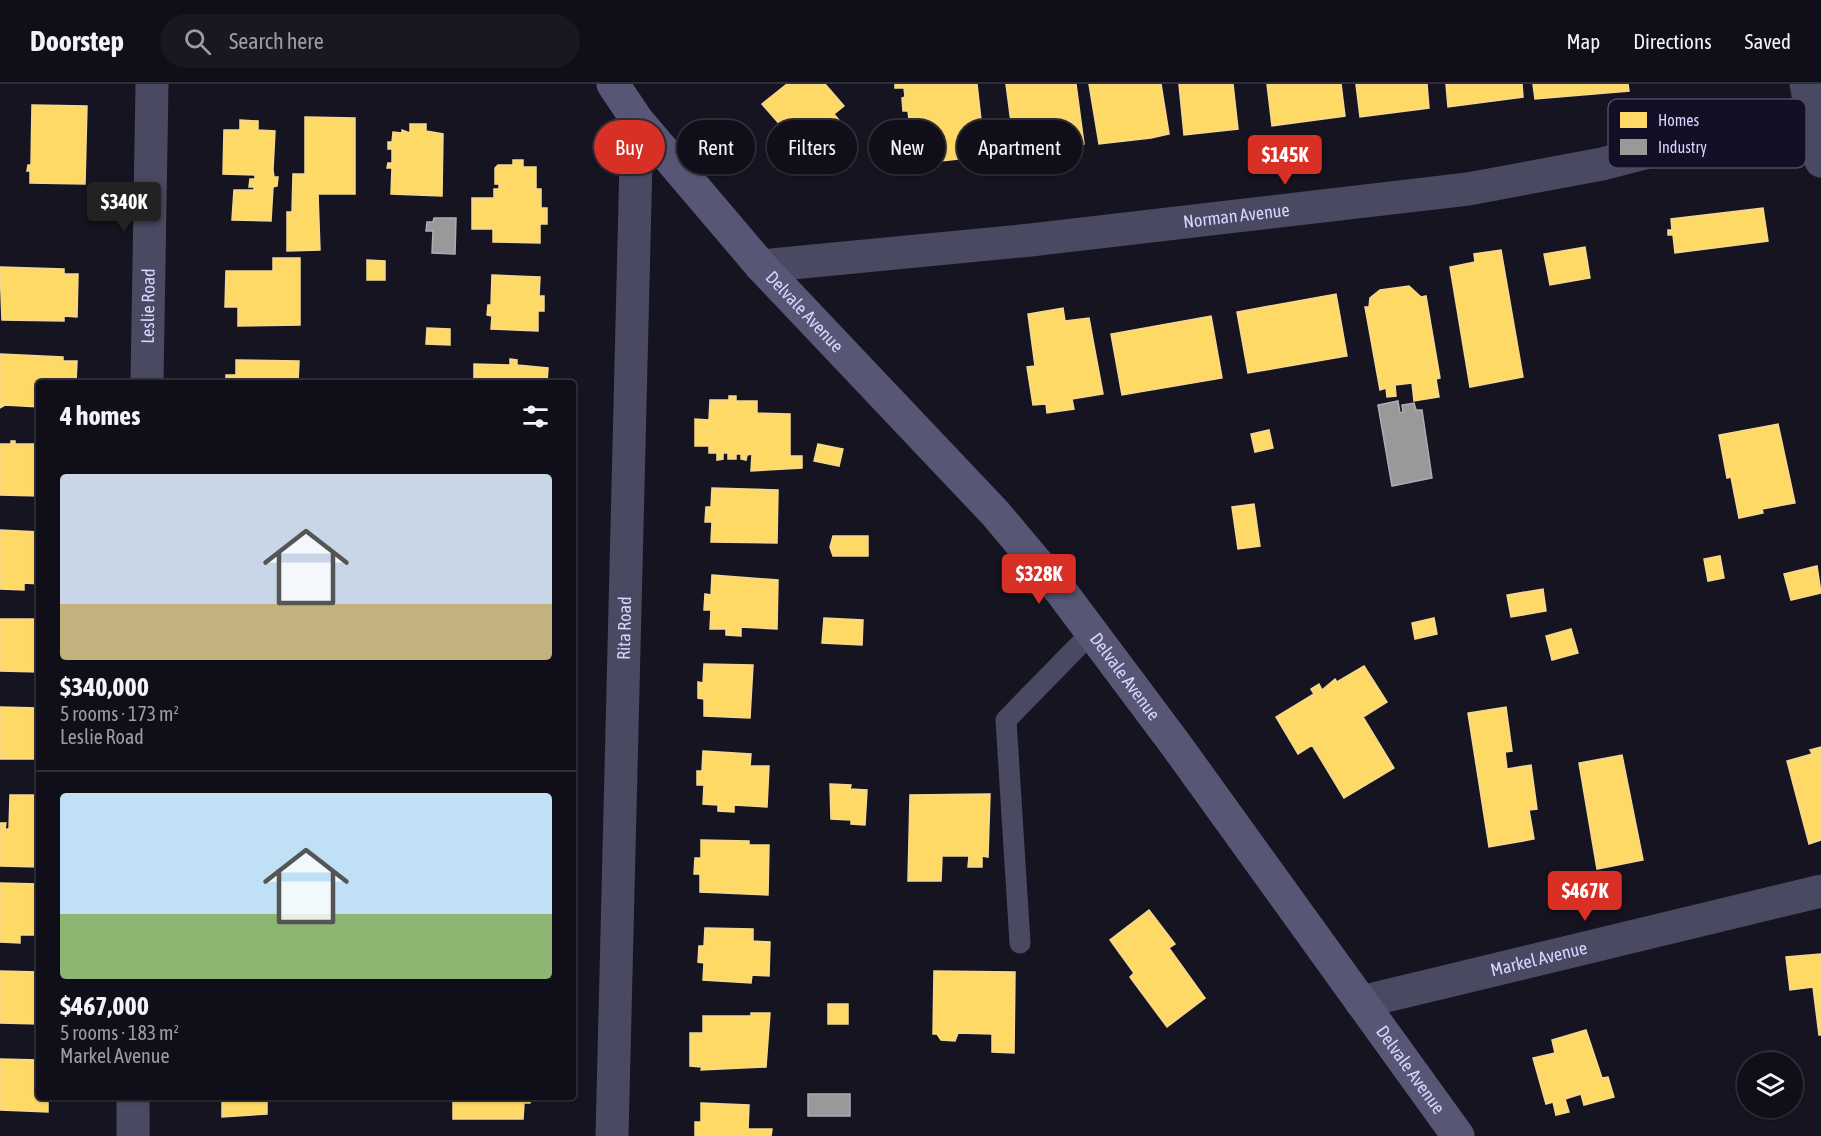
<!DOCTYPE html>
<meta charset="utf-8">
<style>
body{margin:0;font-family:"Asap Condensed",sans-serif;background:#191822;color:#f1f3f6;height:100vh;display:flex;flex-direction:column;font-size:22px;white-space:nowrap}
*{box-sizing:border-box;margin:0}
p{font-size:20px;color:#9c9ca2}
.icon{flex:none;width:33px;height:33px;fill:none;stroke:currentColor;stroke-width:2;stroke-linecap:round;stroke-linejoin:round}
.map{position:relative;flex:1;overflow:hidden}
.details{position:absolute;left:36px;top:296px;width:540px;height:720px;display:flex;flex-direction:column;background:#100f19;border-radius:6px;box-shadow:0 2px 4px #0004,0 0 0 2px #302f38}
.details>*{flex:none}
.banner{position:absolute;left:594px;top:36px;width:570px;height:54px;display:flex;gap:12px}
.fabs{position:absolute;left:1737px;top:968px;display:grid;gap:12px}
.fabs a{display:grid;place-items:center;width:66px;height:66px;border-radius:50%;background:#100f19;box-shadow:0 2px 4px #0004,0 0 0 2px #302f38;font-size:30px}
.price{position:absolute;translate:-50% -51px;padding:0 14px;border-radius:6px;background:#d93025;color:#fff;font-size:20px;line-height:39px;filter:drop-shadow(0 2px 3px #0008)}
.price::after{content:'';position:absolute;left:50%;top:36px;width:18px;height:14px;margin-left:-9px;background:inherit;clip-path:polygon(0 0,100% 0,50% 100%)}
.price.on{background:#222;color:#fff}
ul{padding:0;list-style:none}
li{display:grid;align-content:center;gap:12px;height:318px;padding:0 24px}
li+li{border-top:2px solid #302f38}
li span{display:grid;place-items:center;height:186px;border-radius:6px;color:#555}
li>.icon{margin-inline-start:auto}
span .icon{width:108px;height:108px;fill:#fffc;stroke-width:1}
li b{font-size:26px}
h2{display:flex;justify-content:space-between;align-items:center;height:72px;padding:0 24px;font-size:26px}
.tag{padding:0 21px;border-radius:27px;background:#100f19;box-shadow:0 2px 4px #0004,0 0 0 2px #302f38;font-size:21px;line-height:54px}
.tag.on{background:#d93025;color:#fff}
header{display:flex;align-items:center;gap:36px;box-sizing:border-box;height:84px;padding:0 30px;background:#100f19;border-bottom:2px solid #302f38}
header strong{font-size:28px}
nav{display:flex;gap:33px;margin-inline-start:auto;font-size:21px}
.search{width:420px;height:54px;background:#191822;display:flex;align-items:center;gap:15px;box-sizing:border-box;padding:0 21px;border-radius:33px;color:#9c9ca2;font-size:22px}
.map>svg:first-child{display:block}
</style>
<header>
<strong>Doorstep</strong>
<div class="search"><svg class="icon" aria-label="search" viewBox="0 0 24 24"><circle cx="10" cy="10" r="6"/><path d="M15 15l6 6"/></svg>Search here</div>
<nav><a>Map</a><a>Directions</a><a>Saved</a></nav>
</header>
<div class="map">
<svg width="1821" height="1052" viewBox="0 0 1821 1052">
<rect width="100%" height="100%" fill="#161421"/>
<path fill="#ffd966" stroke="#f4d894" stroke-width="1.5" d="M787,0H825L844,22L834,30L850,50L821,75L804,54L797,60L762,20Z
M895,0H977L985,72L914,80L908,27H903L902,14L905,13L904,4H895Z
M1006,0H1076L1084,60L1015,69Z
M1089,0H1161L1169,50L1151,54L1099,60Z
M1179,0H1233L1238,45L1184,51Z
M1267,0H1341L1345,32L1272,42Z
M1356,0H1427L1429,24L1360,33Z
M1446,0H1522L1523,13L1448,23Z
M1533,0H1628L1629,7L1535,15Z
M32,21L87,22L85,100L30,99V87H27L28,81H31Z
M305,33L355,34V110H318L320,166L287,167V128H292L293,90H305Z
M240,36L258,37V46L275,47L273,86L274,93H278L277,102L273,103L271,137L232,136L234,106H254V103H249L250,95H255V91L223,90L224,46H240Z
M410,40H426V47L443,50L442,112L391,110L392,84H387L388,79H392V65H388V58H392L393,48L402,49V46L410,49Z
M513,76H523V83H536V105H541V124H547V140H540V159L493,158V145H472V114H494V105H499V100H495V84L498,81H513Z
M1763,124L1768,157L1675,169L1673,151H1668V146H1672L1671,135Z
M1585,163L1590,194L1550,201L1544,170Z
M1501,166L1523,293L1470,303L1450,183L1475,178L1474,170Z
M273,174H300V241L238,242V223H225L226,187H273Z
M367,176L385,177V196H367Z
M0,183L64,185V190H78L77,233L64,232V237L2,236Z
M492,191L540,193L539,212H544V227H538V247L491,245L492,232L487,231L488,221H491Z
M1409,202L1421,213L1426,212L1440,294L1436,295L1439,313L1414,317L1412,299L1395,301L1396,312L1387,313L1386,304L1380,306L1365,223H1369L1370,214L1380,206Z
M1336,210L1347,272L1248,289L1237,228Z
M1063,224L1065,237L1089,234L1103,310L1072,315L1074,325L1047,329L1046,320L1033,321L1027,283L1035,282L1028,230Z
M1211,232L1222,294L1122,311L1111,250Z
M427,244L450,245V261L426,260Z
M0,270L63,273V277H77L76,298H39V323L5,321L0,324Z
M510,275L517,276V281L548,284L547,298H474V280L510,281Z
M236,276L299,277L298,298H226V291H236Z
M729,312H736V317H757V329L790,330V372H802V384L751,387L752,370L747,371L746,376L741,375V370H736V375H728V369H723V375L717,376V369H709V362H695V335L709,336L710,316H729Z
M1778,340L1795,419L1762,425L1763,429L1739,434L1731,393L1727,394L1719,351Z
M1269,346L1273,364L1255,368L1251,350Z
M11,357H15V360H39V412L0,411V360H11Z
M818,360L843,365L839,382L814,377Z
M712,404L778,406L777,459L711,458L712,438H705L706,423H711Z
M1254,420L1260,462L1238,465L1232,423Z
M0,446L39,448V500L24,499V506L0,505Z
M833,452H868V472H833L830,463Z
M1720,472L1724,494L1708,497L1704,475Z
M1817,482L1821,509L1791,516L1784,490Z
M712,491L778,496L777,545L741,543V552L726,551V545H710L711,526H704L705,510L711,511Z
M1543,505L1546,527L1511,533L1507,511Z
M824,534L863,536L862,561L822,559Z
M1434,534L1437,550L1415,555L1412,539Z
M0,535H39V588L0,587Z
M1571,545L1578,569L1552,576L1546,552Z
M704,580L753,581L750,634L704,632V615L698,614V598L703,599Z
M1364,582L1387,618L1363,633L1394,684L1344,714L1312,661L1298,670L1276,633L1314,610L1311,605L1319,600L1322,606L1335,595L1337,598Z
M0,623L39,624V675H0Z
M1506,623L1512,667L1505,668L1507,685L1531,681L1537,725L1529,726L1534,755L1489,763L1468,629Z
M1821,663V756L1809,760L1787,677L1812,670L1810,666Z
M703,667L751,670L750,682H769L767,723L734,721V728L718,727V721L703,720L704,701H697V687H702Z
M1622,671L1643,776L1597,785L1579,679Z
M830,700L851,701L850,705L867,706L865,741L851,740V736L831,735Z
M990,710L988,773L982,772V783H968L969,772H942L941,797H908L910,711Z
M10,711H39V783L0,782V739H6L5,745H9Z
M701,756L749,757V761H769L768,811L700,808V790H694L695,774H701Z
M0,799L39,800V851H20V859L0,858Z
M1149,826L1175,860L1169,864L1205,914L1167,943L1130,893L1134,889L1110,856Z
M705,844L753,845V857L770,858L769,892L752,891L751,899L703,896L704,879L698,878L699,862H704Z
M1821,870V951H1819L1813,903L1790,906L1786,873Z
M0,887L39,888V940L0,939Z
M934,887L1015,888L1014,969L992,968V950L958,949L955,957L941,956L937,950H933Z
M828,920H848V940H828Z
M751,929H770L766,983L701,986L702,983L690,982V949H703V932H751Z
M1586,946L1602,994L1608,993L1614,1013L1584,1021L1581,1010L1565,1015L1569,1028L1556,1031L1553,1018L1546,1020L1533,974L1555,969L1552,956Z
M0,975L39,976V1012H48V1028L0,1026Z
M222,1012H267V1030L222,1033Z
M453,1012H530V1019H524L523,1035H453Z
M701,1019L749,1021L748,1045H772L771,1052H695V1038H701Z"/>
<path fill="#999" stroke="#acabb8" stroke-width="1.5" d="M434,134H456L455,170L432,169L433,147H426L427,138H433Z
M1398,317L1400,329L1403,328L1402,321L1414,319L1416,326H1422L1432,394L1392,402L1378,321Z
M808,1010H850V1032H808Z"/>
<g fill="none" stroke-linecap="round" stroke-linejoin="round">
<path stroke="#4a4962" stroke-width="21" d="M1020,859L1006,636L1092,548"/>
<g stroke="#4a4962" stroke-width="33">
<path d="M1806,0L1821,77"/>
<path id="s1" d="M761,182L1031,156L1468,105L1602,80L1811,26"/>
<path id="s2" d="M147,298L152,0"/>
<path id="s3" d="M1361,918L1821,807"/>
<path d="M133,1052V1012"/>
<path id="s4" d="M612,1052L637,36"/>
</g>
<path stroke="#575674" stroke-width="33" id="s5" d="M613,0L637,36L761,182L995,429L1063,510L1176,661L1458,1052"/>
</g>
<g text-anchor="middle" stroke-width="6" stroke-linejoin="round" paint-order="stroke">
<g font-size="18" fill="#d9d4ff" stroke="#130f26">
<text dy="6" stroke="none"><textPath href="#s1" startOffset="478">Norman Avenue</textPath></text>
<text dy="6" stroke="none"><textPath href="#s2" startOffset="76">Leslie Road</textPath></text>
<text dy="6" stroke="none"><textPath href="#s5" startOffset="298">Delvale Avenue</textPath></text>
<text dy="6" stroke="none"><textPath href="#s4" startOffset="508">Rita Road</textPath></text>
<text dy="6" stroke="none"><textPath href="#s5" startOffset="784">Delvale Avenue</textPath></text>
<text dy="6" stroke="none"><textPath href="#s3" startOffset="183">Markel Avenue</textPath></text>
<text dy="6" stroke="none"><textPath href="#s5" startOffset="1270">Delvale Avenue</textPath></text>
</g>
</g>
<rect x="1608" y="15" width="198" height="69" rx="9" fill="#130f26" stroke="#4e4a67" stroke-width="1.5"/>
<rect x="1620" y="28" width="27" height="16" fill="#ffd966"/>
<rect x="1620" y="55" width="27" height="16" fill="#999"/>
<g font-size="16" fill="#d9d4ff">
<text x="1658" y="42">Homes</text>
<text x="1658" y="69">Industry</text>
</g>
</svg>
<div class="fabs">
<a><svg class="icon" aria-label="layers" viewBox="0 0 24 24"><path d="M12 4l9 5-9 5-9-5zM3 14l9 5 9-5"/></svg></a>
</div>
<b class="price" style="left:1285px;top:102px">$145K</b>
<b class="price on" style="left:124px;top:149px">$340K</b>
<b class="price" style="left:1039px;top:521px">$328K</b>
<b class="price" style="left:1585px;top:838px">$467K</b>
<div class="banner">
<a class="tag on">Buy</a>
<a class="tag">Rent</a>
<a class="tag">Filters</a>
<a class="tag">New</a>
<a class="tag">Apartment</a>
</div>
<section class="details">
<h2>4 homes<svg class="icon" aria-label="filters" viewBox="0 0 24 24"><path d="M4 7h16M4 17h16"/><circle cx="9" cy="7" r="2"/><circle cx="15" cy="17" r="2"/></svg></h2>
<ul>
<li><span style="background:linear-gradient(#c9d6e8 70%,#c2b280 0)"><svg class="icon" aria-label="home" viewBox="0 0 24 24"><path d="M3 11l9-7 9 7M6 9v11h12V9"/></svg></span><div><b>$340,000</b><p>5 rooms · 173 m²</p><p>Leslie Road</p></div></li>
<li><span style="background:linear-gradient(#bfe0f5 65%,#8fb573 0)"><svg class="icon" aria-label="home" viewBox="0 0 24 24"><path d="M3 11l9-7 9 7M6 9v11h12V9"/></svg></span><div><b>$467,000</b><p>5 rooms · 183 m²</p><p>Markel Avenue</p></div></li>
</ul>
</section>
</div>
